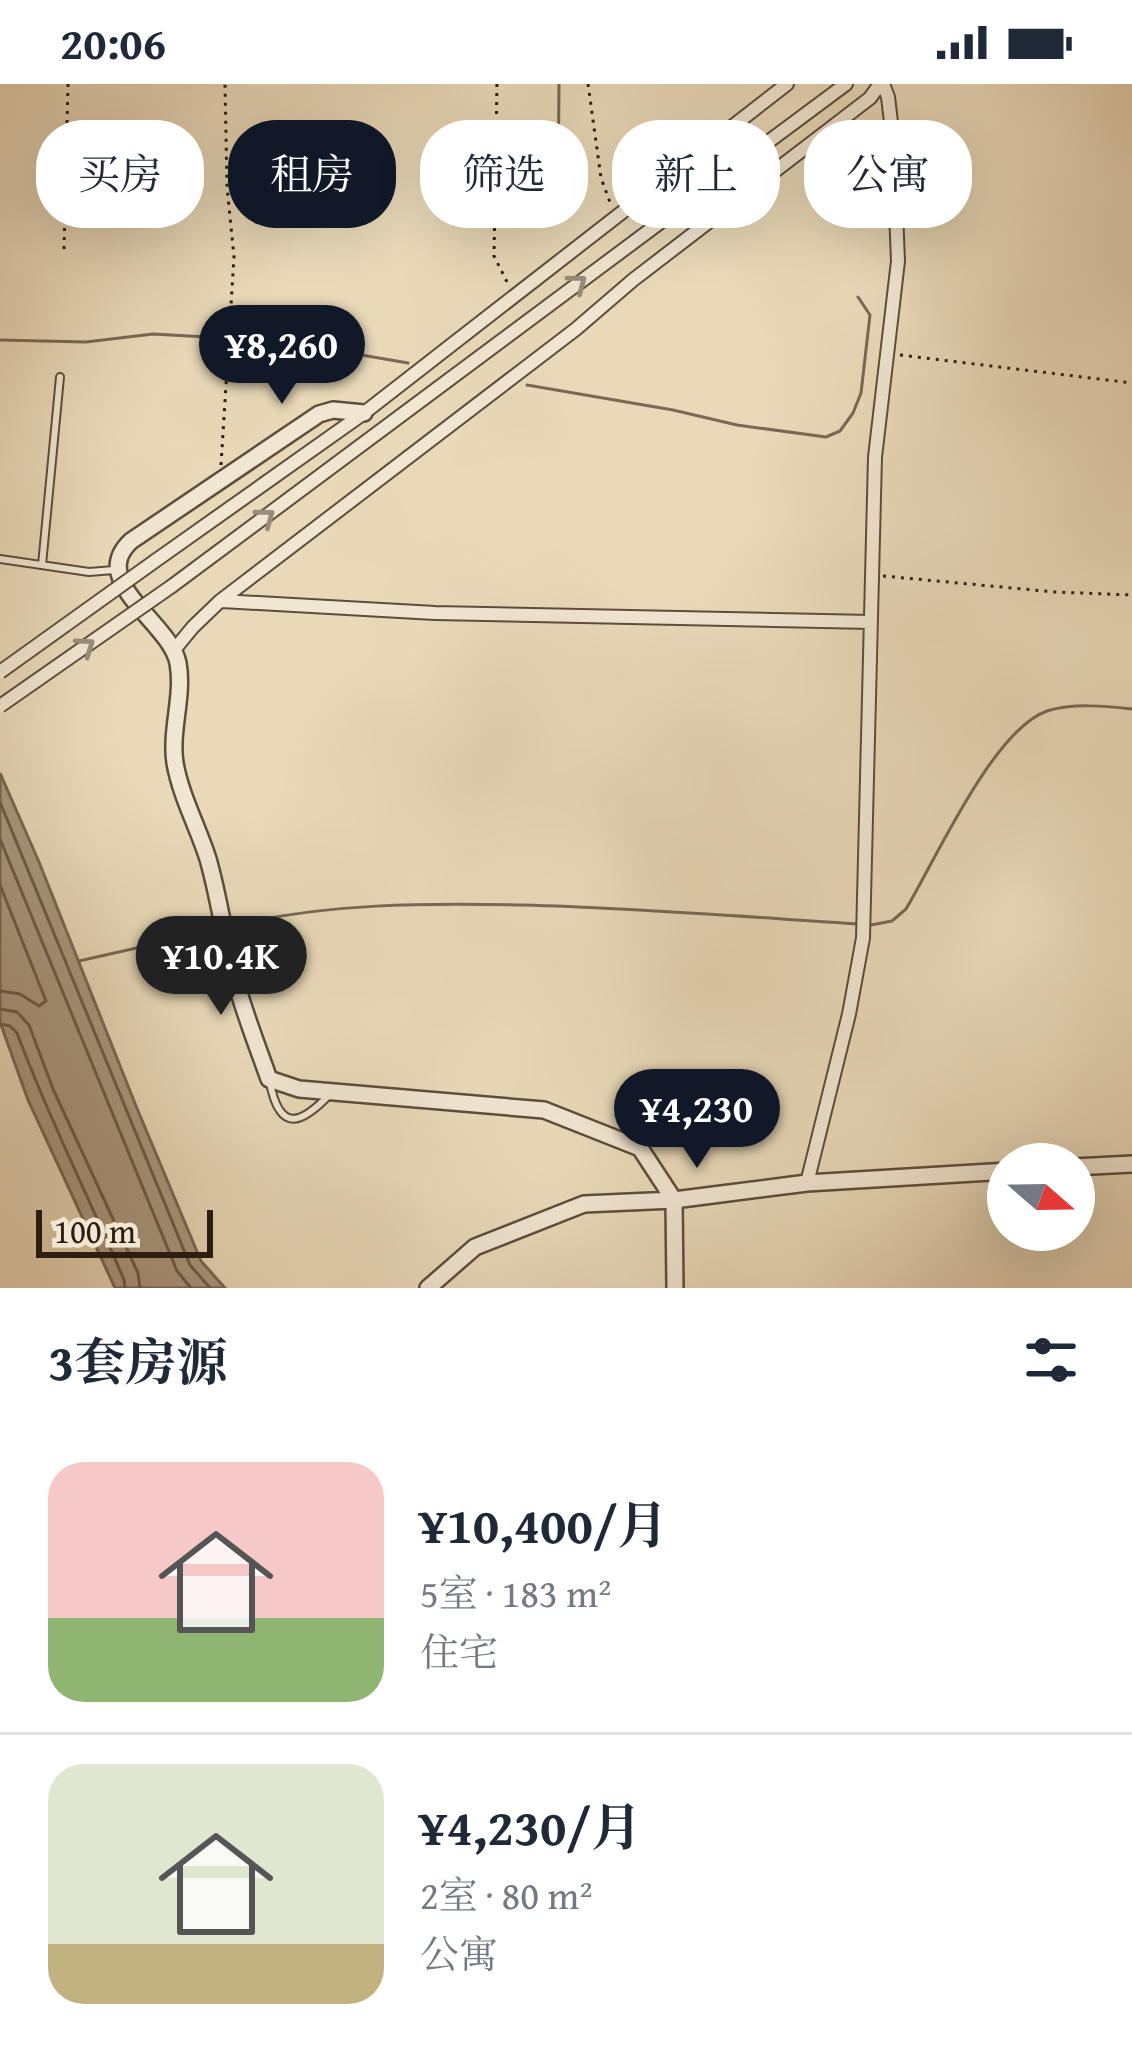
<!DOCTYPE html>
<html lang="zh">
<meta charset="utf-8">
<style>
body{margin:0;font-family:"Gentium Book Plus","Noto Serif SC",serif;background:#f2f2f3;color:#1f2937;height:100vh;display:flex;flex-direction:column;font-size:45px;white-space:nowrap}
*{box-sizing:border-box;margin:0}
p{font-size:39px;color:#747a83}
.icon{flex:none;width:66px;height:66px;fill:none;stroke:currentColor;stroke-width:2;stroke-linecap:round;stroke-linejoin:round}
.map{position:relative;height:1204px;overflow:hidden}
.details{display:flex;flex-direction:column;background:#fff;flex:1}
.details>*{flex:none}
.hud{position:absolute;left:36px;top:36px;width:1062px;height:108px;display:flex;gap:24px}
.needle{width:78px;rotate:110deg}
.controls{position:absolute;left:987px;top:1059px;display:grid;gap:24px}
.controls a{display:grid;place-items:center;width:108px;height:108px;border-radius:50%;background:#fff;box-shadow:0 12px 48px #0002;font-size:60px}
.scale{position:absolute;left:36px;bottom:30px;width:177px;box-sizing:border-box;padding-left:12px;border:6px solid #2e1e11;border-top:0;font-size:33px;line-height:42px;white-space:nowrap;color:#2e1e11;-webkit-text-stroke:9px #f1e6d2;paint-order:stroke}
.price{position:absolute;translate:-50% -102px;padding:0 27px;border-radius:42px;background:#111827;color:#fff;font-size:39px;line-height:78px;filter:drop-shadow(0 3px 6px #0008)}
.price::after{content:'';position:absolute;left:50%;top:72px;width:36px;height:27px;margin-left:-18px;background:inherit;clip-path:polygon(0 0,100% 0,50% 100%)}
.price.active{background:#222;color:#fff}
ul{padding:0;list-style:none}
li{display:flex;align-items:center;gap:36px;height:300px;padding:0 48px}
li+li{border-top:3px solid #e0e1e3}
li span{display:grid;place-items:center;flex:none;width:336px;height:240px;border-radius:36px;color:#555}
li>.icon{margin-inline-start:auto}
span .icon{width:144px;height:144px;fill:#fffc;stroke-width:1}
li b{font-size:51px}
h2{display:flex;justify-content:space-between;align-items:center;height:144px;padding:0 48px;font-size:51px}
.pill{padding:0 42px;border-radius:48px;background:#fff;box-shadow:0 12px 48px #0002;font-size:42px;line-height:108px}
.pill.active{background:#111827;color:#fff}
.status{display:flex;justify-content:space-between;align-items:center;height:84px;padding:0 60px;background:#fff;direction:ltr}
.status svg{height:33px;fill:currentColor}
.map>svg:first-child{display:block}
</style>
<div class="status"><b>20:06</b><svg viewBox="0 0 49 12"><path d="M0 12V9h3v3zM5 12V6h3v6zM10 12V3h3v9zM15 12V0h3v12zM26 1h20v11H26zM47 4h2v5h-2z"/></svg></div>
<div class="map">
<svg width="1132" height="1204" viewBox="0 0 1132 1204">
<rect width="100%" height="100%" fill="#e9d9b9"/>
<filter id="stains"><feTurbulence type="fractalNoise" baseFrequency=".00167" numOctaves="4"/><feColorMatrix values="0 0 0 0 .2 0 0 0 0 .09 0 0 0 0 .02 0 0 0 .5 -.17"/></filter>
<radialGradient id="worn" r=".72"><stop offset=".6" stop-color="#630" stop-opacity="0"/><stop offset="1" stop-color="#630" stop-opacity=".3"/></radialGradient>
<path fill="#a99980" stroke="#786854" stroke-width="3" d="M0,689L39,778L136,1022L201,1177L225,1204H115L28,1016L0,938Z"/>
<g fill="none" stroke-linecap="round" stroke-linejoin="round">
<path stroke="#6c5c48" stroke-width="3" d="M0,718L190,1181L210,1204
M0,755L177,1187L191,1204
M0,801L46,917L39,922L20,910L0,907
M0,925L17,928L29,941L53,1005L138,1189L140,1204
M0,940L10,942L17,949C48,1033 89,1113 124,1196L125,1204"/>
<path stroke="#786854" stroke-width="3" d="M558,116L559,0
M0,256L86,258L153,250L280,257L408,279
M527,301L673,326L737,341L826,353L840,347L853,329L861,309L870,231L858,213
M871,841L892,837L906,825C936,775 993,646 1047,627C1073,619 1105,622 1132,625
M231,842C326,819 426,819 523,821C636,824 749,833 861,840
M79,877L216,846"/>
<defs>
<path id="service" d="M0,475L89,488L114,486
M42,481L60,293
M270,999C280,1049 301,1041 331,1009"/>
<path id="minor" d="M155,477L364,329L787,0
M172,502L846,0
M222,517L435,529L871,538
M174,566L193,543L220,517L576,245L633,196L870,14L880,0
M807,1099L849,930L863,854L875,373L898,177L893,55L888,13L883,0"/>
<path id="tertiary" d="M364,329L333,326L319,330L131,457C87,498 170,538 178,579C184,612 170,646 175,679C181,713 198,743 208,775C219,813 224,853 234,891C243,926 257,961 269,995L299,1005L544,1026L640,1064L674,1116L675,1204
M1074,1083L1132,1080
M428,1204L475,1163L584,1120L674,1116L807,1099L1008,1087"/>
</defs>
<use href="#service" stroke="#5d4d3b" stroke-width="10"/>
<use href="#minor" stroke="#5d4d3b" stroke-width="16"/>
<use href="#tertiary" stroke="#5d4d3b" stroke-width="20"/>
<path stroke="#2e1e11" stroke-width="3" stroke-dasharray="3 6" stroke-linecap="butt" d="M497,0L494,172L508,200
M588,0L601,94L611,121
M64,165L68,0
M900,271L1132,299
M221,381L234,173L227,103L225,0
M883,492L1055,508L1132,511"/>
<use href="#service" stroke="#f1e6d2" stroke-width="6"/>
<use href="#minor" stroke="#f1e6d2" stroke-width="12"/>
<use href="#tertiary" stroke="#f1e6d2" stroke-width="15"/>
<defs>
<path id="minor-bridge" d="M0,588L155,477
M0,622L172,502"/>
</defs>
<use href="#minor-bridge" stroke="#5d4d3b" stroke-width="16" stroke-linecap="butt"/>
<use href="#minor-bridge" stroke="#f1e6d2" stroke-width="12"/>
</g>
<defs><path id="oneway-chevron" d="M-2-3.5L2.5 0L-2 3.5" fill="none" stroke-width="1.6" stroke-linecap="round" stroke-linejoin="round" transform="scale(3)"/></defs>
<g stroke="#998c7b">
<use href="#oneway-chevron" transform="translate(578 199) rotate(-37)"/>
<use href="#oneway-chevron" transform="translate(266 433) rotate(-37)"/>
<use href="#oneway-chevron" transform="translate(86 562) rotate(-35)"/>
</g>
<rect width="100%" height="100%" filter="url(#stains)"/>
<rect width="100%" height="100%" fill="url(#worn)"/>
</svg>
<div class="controls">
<a><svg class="needle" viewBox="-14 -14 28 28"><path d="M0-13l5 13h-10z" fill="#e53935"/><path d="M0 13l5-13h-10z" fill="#747a83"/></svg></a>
</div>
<div class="scale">100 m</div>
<b class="price" style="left:282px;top:323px">¥8,260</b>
<b class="price active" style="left:221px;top:934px">¥10.4K</b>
<b class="price" style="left:697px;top:1087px">¥4,230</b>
<div class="hud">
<a class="pill">买房</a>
<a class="pill active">租房</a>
<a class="pill">筛选</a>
<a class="pill">新上</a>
<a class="pill">公寓</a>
</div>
</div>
<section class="details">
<h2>3套房源<svg class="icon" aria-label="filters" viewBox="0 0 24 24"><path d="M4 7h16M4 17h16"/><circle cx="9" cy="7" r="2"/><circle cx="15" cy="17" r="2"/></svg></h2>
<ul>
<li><span style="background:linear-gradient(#f6c9c9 65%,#8fb573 0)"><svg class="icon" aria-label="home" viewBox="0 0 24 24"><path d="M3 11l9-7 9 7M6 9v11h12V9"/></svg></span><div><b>¥10,400/月</b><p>5室 · 183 m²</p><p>住宅</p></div></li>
<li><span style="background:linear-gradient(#dfe7d0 75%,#c2b280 0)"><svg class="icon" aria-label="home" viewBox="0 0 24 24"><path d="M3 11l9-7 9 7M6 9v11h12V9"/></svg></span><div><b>¥4,230/月</b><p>2室 · 80 m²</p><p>公寓</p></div></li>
</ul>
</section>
